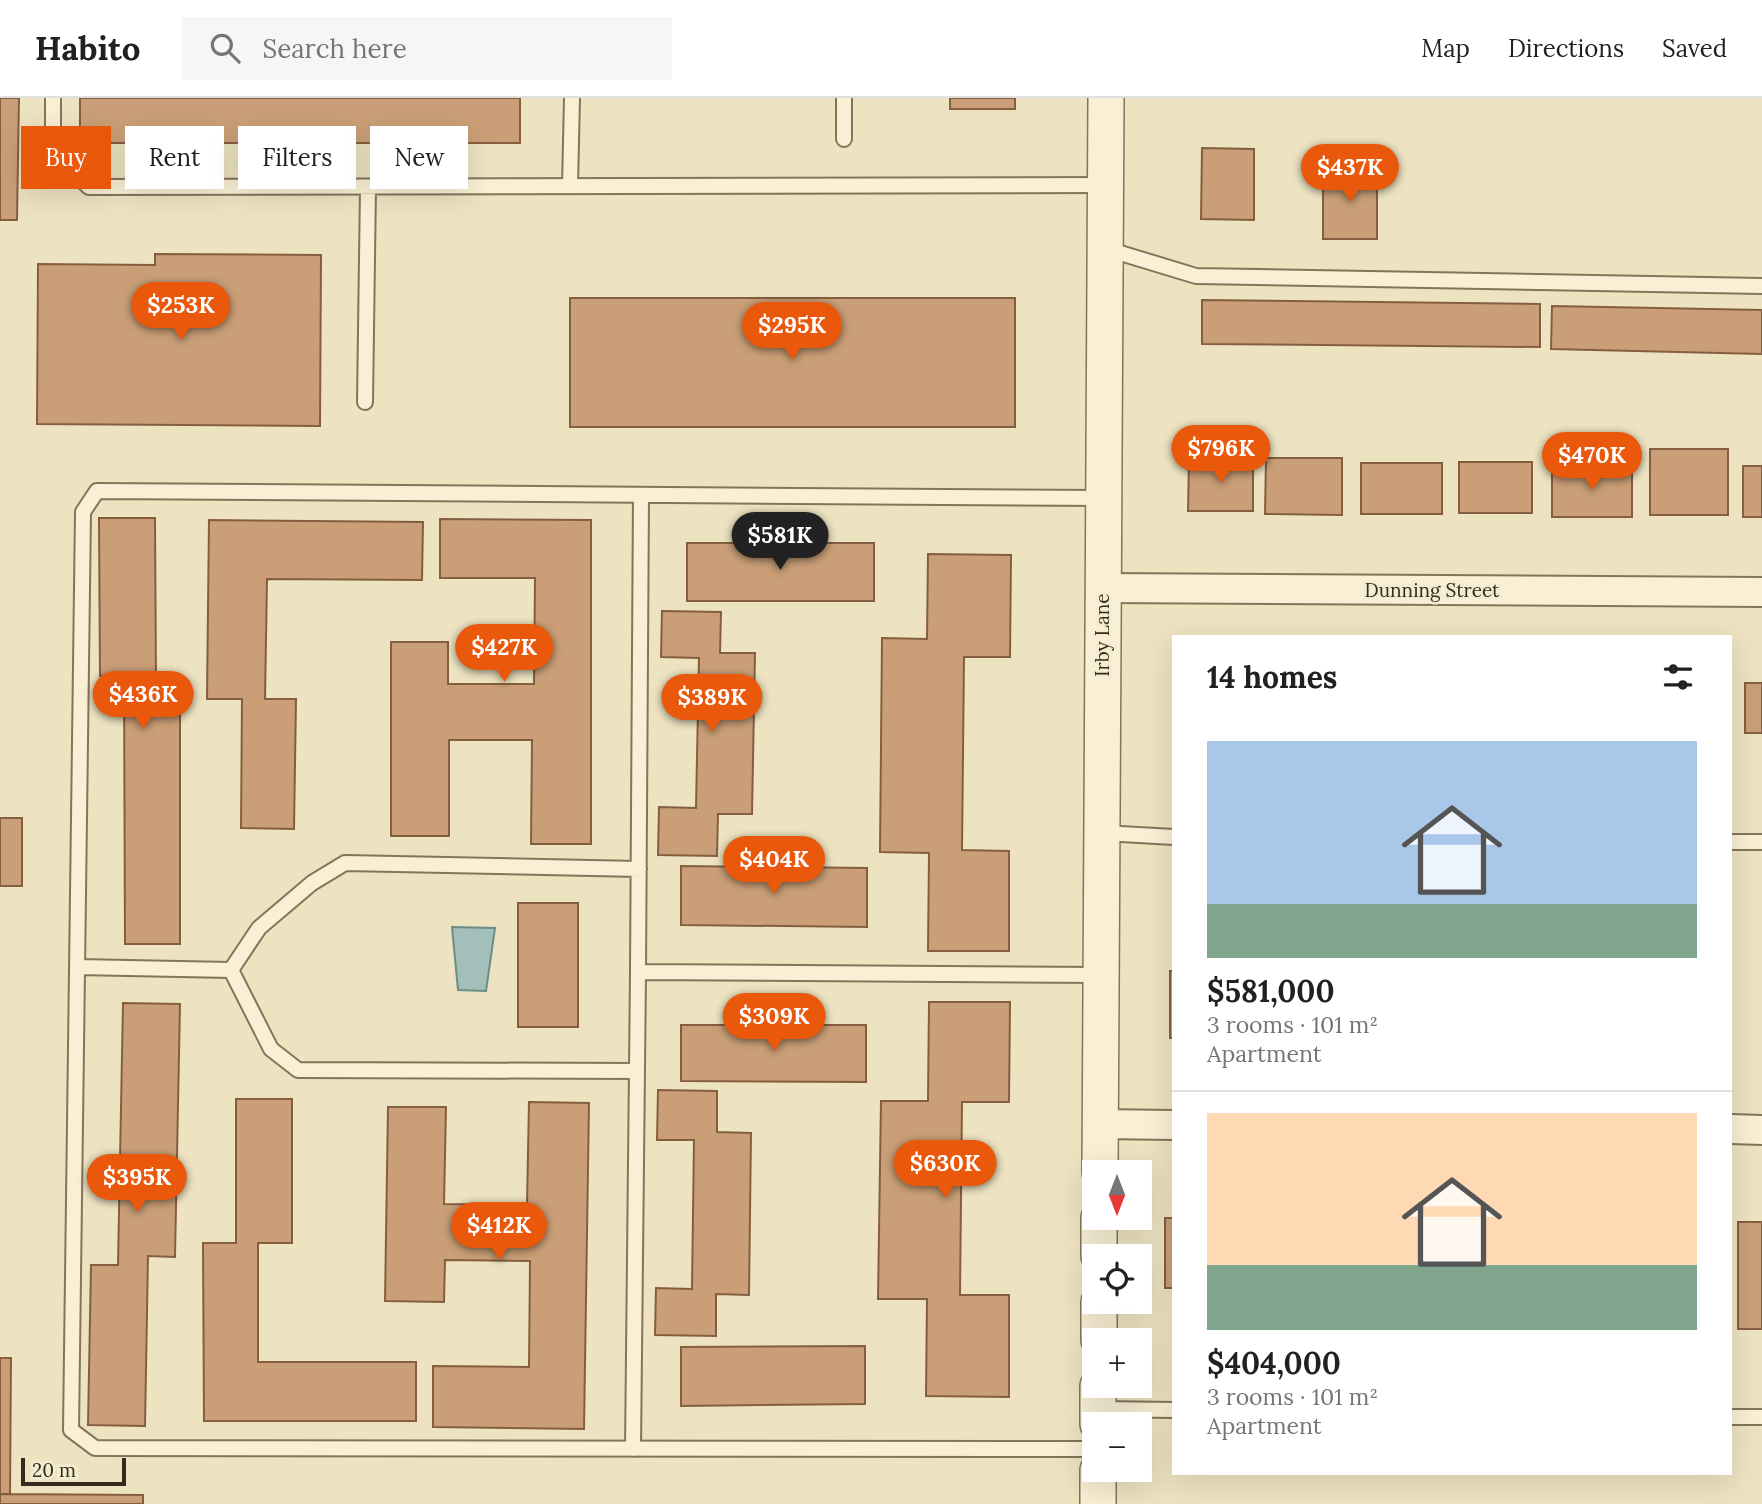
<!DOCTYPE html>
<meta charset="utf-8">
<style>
body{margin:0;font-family:Lora,serif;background:#f6f6f6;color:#202124;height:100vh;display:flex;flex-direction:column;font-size:26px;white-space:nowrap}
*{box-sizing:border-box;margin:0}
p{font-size:23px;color:#757577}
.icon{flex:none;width:38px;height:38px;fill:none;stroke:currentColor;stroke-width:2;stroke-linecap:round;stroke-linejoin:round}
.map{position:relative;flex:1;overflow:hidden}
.drawer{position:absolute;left:1172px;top:537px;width:560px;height:840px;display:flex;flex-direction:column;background:#fff;border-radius:0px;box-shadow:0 7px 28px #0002}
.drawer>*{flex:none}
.guide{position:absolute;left:21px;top:28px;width:665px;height:63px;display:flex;gap:14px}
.needle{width:46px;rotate:180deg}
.tools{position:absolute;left:1082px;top:1062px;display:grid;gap:14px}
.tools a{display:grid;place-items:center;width:70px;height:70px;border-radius:0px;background:#fff;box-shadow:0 7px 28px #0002;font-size:35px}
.scale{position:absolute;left:21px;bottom:18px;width:105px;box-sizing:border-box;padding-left:7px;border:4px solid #352b1d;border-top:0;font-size:19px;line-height:24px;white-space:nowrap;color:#352b1d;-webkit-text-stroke:5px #f4ecd0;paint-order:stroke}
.price{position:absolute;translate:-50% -60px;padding:0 16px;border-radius:24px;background:#ea580c;color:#fff;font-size:23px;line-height:46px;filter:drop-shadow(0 2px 4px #0008)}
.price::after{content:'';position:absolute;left:50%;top:42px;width:21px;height:16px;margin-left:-10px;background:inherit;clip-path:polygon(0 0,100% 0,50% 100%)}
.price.current{background:#222;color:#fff}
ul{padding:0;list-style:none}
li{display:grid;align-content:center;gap:14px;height:371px;padding:0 35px}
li+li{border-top:2px solid #e0e0e0}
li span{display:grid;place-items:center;height:217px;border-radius:0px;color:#555}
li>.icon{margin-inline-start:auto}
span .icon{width:126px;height:126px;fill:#fffc;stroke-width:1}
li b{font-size:30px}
h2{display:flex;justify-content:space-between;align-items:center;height:84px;padding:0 35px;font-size:30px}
.tag{padding:0 24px;border-radius:0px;background:#fff;box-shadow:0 7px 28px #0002;font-size:24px;line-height:63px}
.tag.current{background:#ea580c;color:#fff}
header{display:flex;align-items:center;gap:42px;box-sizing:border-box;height:98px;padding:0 35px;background:#fff;border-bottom:2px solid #e0e0e0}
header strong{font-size:33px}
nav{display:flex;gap:38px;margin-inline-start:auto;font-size:24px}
.search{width:490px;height:63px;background:#f6f6f6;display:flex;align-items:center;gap:18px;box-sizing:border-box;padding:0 24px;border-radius:0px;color:#757577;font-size:26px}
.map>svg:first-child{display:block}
</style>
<header>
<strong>Habito</strong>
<div class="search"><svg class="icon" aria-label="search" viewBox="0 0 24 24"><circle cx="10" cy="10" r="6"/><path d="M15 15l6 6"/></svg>Search here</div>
<nav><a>Map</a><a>Directions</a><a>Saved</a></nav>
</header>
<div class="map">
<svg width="1762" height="1406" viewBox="0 0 1762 1406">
<rect width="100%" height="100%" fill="#ede3c1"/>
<path fill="#a3bfb9" stroke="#6b8d86" stroke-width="2" d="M452,829L495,830L486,893L458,892Z"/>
<path fill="#ca9f77" stroke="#845f3f" stroke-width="2" d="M0,0H19L17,122H0Z
M80,0H520V45H80Z
M950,0H1015V11H950Z
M1202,50L1254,51V122L1201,121Z
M1323,71H1377V141H1323Z
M155,156L321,157L320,328L37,326L38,166L155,167Z
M570,200H1015V329H570Z
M1202,202L1540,206V249L1202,246Z
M1552,208L1762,212V256L1551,251Z
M1650,351H1728V417H1650Z
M1266,360H1342V417L1265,416Z
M1189,361H1253V413H1188Z
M1459,364H1532V415H1459Z
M1361,365H1442V416H1361Z
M1743,368H1762V419H1743Z
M1552,369H1632V419H1552Z
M99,420H155L156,587H180V846H125L124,578H100Z
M440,421L591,422V746H531L532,642H449V738H391V544H448V586H534L535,480H440Z
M209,422L423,424L422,482L267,481L265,601H296L294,731L241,730L242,601H207Z
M687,445H874V503H687Z
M928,456L1011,457L1010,559H964L962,752L1009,753V853H928L929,755L880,754L882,540L927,541Z
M662,513L721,514L720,555H755L752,716H718L717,758L658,757L659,709L696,710L699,560L661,559Z
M1745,585H1762V635H1745Z
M0,720H22V788H0Z
M681,768L867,770V829L681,827Z
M518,805H578V929H518Z
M1170,873H1174V940H1170Z
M929,904H1010L1009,1004H962L960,1197H1009V1299L926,1298L927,1201H878L881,1003H928Z
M123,905L180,906L175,1159L148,1158L145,1328L88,1327L91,1167H118Z
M681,927H866V984L681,983Z
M658,992L717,993V1034L751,1035L749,1197L716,1196V1238L655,1237L656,1190L692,1191L694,1042H657Z
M236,1001H292V1145H258V1264H416V1323H204L203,1145H236Z
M529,1004L589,1005L584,1331L433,1329V1268L529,1269L530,1163L445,1162L444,1204L385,1203L388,1009H446L444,1106L527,1107Z
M1165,1120H1174V1190H1165Z
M1738,1124H1762V1231H1738Z
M865,1248V1306L681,1308V1249Z
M0,1260H11L10,1396H0Z
M0,1396L143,1397V1406H0Z"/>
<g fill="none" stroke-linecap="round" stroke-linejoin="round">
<defs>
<path id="service" d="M53,0V54L89,89L1104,87
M844,41V0
M570,88L572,0
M1107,151L1196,178L1762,188
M365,304L368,89
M1103,735L1174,739
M1731,744H1762
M77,869L231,872L271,951L298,972L637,973
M231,872L259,830L312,785L345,765L639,771
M638,874L641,397
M1099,1311L1174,1312
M1731,1319H1762
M633,1351L638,874L1101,877
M1094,1351L95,1350L71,1332L83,414L97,393L1103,400"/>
<path id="minor" d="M1103,490L1762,494
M1100,1026L1174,1027
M1731,1031L1762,1032"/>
<path id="tertiary" d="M1100,1074L1106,0
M1099,1158V1120
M1099,1242V1204
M1098,1326V1288
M1098,1406V1372"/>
</defs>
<use href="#service" stroke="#867459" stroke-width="18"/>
<use href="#minor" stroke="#867459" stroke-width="32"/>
<use href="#tertiary" stroke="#867459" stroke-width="38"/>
<use href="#service" stroke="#f8efd4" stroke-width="14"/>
<use href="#minor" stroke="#f8efd4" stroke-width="28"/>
<use href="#tertiary" stroke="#f8efd4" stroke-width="35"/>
</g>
<g text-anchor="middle" stroke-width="5" stroke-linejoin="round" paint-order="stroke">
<g font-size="19" fill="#352b1d" stroke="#f4ecd0">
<text x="1432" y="499">Dunning Street</text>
<text transform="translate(1102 537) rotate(-90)" y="7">Irby Lane</text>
</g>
</g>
</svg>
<div class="tools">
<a><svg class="needle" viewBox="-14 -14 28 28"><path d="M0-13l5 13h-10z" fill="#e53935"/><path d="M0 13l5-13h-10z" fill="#757577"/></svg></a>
<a><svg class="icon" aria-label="locate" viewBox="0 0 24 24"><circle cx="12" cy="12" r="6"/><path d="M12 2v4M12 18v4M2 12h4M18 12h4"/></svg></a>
<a>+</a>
<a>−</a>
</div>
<div class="scale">20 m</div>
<b class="price" style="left:1350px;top:106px">$437K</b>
<b class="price" style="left:181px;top:244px">$253K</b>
<b class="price" style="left:792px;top:264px">$295K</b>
<b class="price" style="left:1221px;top:387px">$796K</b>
<b class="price" style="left:1592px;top:394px">$470K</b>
<b class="price current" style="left:780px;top:474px">$581K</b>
<b class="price" style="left:504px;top:586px">$427K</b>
<b class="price" style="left:143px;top:633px">$436K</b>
<b class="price" style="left:712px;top:636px">$389K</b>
<b class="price" style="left:774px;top:798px">$404K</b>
<b class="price" style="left:774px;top:955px">$309K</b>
<b class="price" style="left:945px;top:1102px">$630K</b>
<b class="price" style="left:137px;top:1116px">$395K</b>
<b class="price" style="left:499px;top:1164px">$412K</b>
<div class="guide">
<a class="tag current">Buy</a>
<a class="tag">Rent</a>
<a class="tag">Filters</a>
<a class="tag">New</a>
</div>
<section class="drawer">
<h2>14 homes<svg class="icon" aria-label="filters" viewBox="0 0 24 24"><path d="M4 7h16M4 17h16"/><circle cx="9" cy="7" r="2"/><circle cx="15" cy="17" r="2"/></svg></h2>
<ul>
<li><span style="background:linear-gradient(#a9c7e8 75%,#7fa58c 0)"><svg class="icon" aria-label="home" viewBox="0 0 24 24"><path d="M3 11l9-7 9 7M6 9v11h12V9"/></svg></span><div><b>$581,000</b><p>3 rooms · 101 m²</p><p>Apartment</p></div></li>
<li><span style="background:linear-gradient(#ffd9b3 70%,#7fa58c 0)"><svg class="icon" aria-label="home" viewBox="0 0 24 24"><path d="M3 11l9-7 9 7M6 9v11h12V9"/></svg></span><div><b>$404,000</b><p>3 rooms · 101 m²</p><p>Apartment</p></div></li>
</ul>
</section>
</div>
